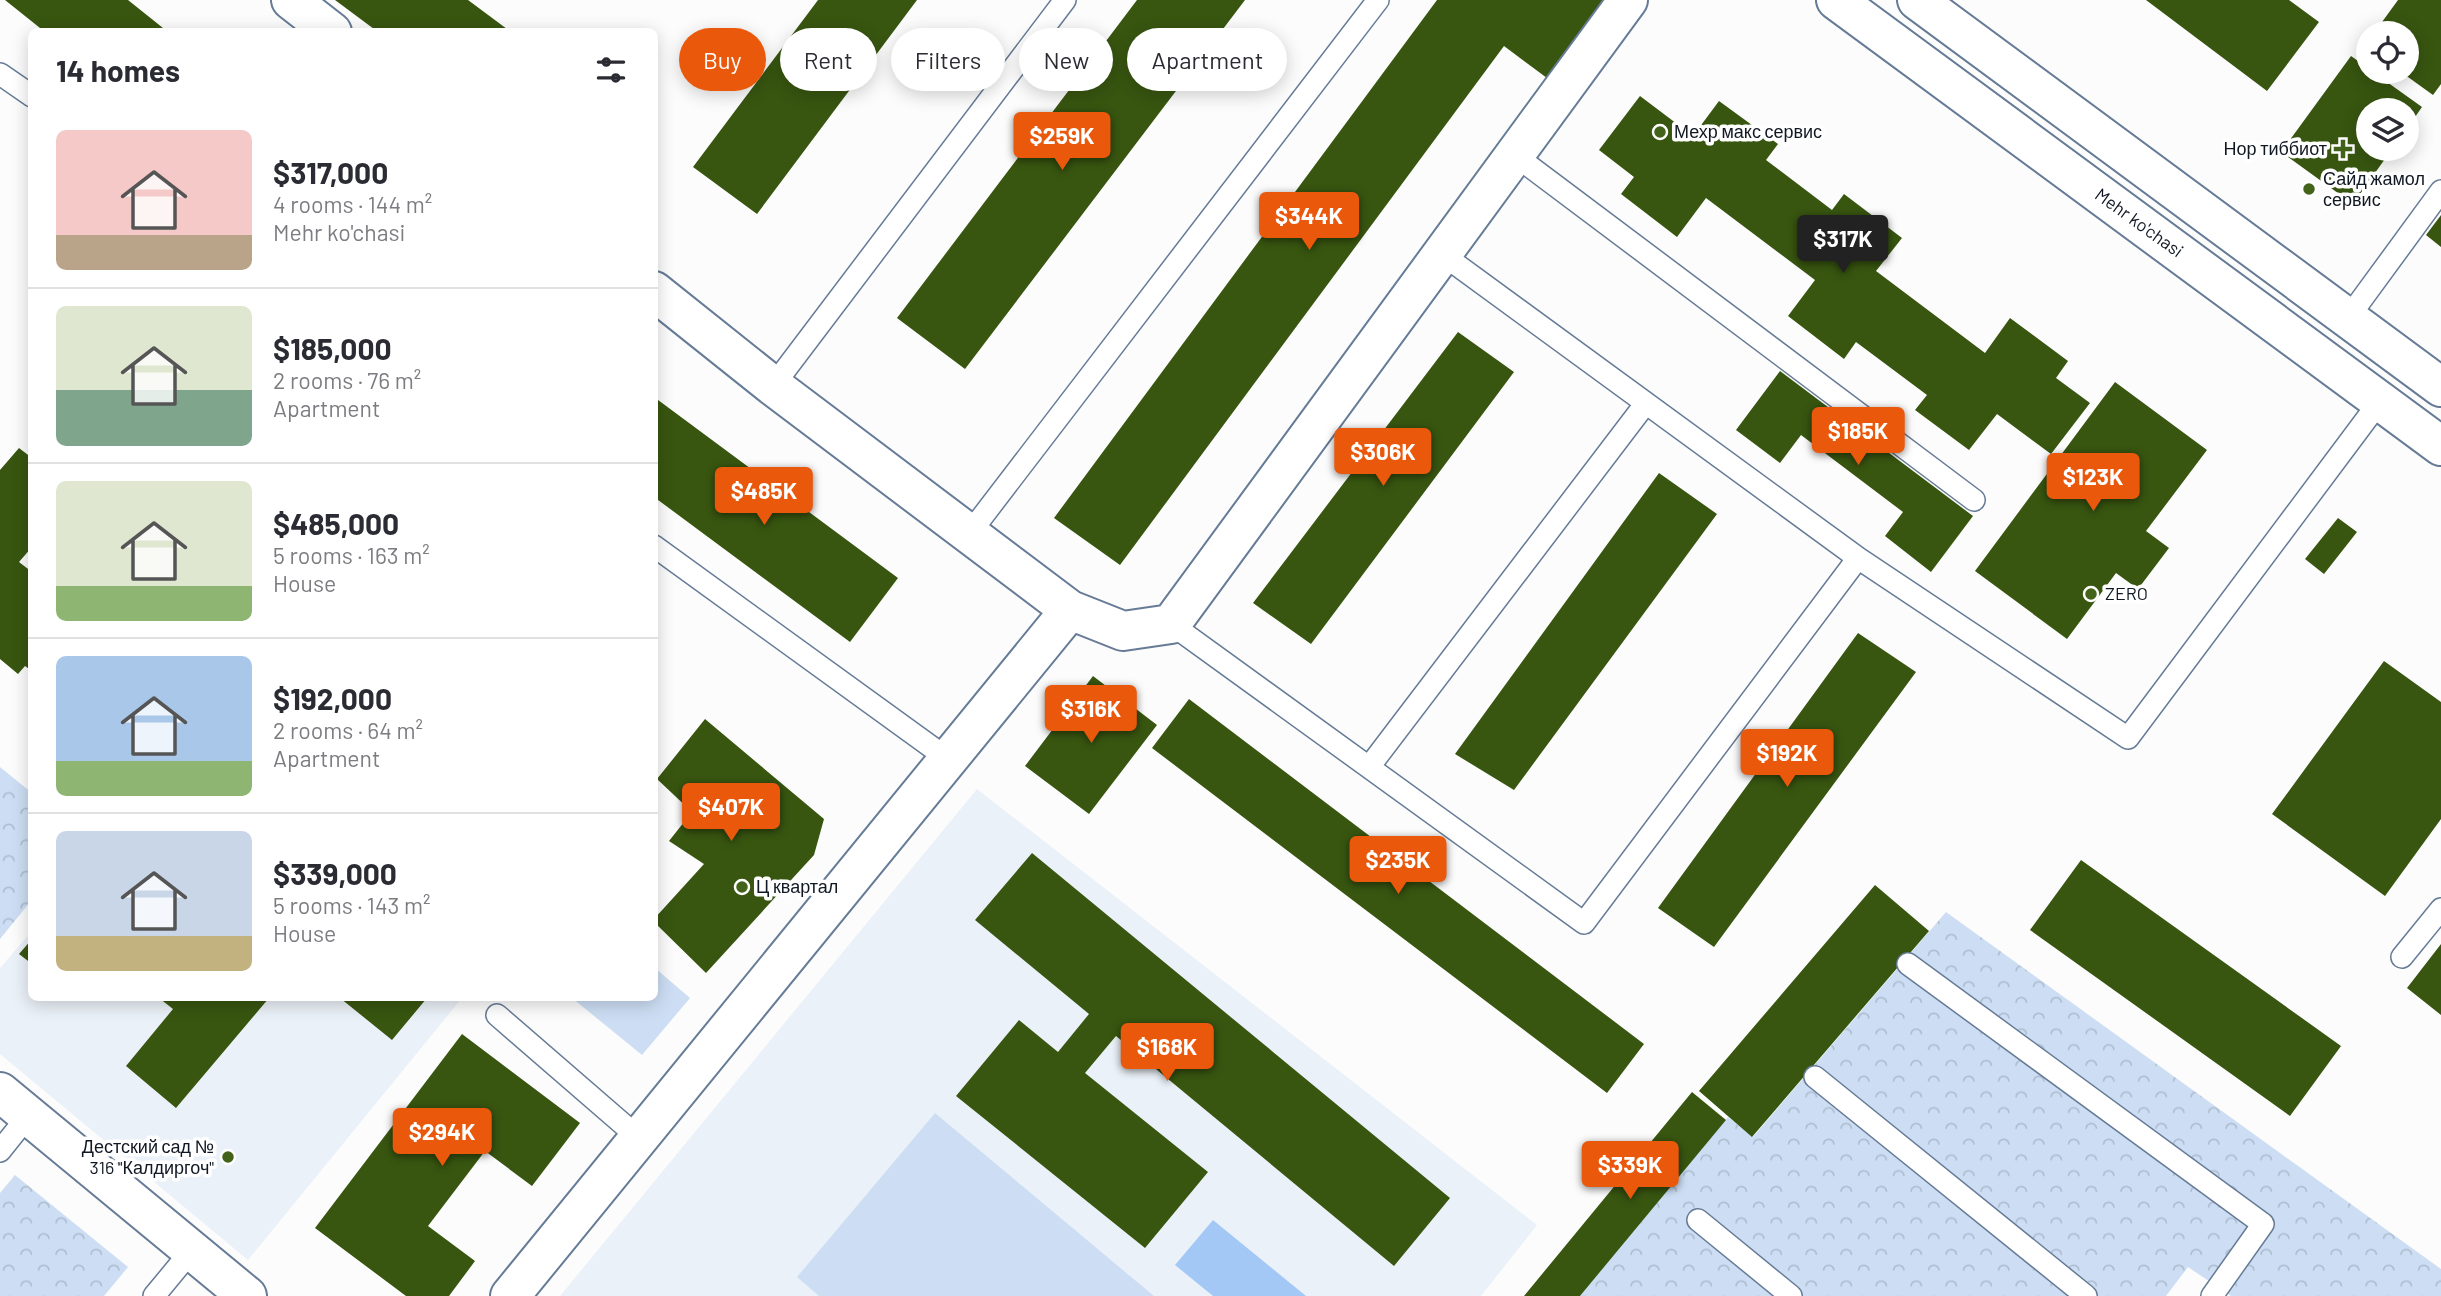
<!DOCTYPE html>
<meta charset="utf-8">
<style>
body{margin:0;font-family:Barlow,sans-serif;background:#f2f2f3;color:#2b2b33;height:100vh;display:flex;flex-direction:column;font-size:26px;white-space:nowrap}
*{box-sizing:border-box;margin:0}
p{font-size:23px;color:#7c7c81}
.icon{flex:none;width:38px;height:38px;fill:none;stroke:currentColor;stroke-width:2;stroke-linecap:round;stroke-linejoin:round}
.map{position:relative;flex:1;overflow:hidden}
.details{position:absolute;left:28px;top:28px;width:630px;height:973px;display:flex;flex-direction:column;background:#fff;border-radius:10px;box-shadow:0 4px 18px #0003}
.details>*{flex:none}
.top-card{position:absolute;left:679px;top:28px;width:665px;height:63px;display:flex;gap:14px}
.tools{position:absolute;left:2356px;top:21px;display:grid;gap:14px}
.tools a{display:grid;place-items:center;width:63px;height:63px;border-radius:50%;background:#fff;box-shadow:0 4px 18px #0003;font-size:35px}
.price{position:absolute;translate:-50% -60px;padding:0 16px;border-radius:7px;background:#ea580c;color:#fff;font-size:23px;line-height:46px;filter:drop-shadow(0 2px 4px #0008)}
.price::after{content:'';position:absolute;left:50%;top:42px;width:21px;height:16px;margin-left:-10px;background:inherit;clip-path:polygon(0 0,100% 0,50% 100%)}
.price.active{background:#222;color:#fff}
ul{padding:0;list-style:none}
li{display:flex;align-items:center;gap:21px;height:175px;padding:0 28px}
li+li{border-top:2px solid #e1e1e2}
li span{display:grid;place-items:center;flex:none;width:196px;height:140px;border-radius:10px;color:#555}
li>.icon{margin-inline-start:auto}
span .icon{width:84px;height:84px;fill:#fffc;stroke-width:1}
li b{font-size:30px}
h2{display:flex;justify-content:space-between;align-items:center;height:84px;padding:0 28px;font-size:30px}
.tag{padding:0 24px;border-radius:32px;background:#fff;box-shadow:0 4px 18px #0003;font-size:24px;line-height:63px}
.tag.active{background:#ea580c;color:#fff}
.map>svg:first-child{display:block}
</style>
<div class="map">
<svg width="2441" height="1296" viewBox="0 0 2441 1296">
<defs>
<pattern id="forest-crowns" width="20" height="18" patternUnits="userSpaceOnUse" patternTransform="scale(1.75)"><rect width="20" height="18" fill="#cddef4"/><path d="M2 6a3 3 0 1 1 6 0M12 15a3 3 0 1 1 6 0" fill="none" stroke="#afbed1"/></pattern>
</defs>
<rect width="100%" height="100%" fill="#fcfcfc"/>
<path fill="#ebf1f8" d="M977,789L1537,1225L1481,1296H560Z
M31,932L32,998H462L248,1260L0,1054V968Z"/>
<path fill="url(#forest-crowns)" d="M0,767L32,793L31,901L0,939Z
M1946,912L2441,1269V1296H2231L2188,1267L2166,1296H1580L1728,1117L1753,1137Z
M15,1175L128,1267L104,1296H0V1193Z"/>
<path fill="#cddef4" d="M655,968L690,998L642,1055L572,998H654Z
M935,1113L1154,1296H819L797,1277Z"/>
<path fill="#a3c8f6" d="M1213,1220L1306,1296H1213L1175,1265Z"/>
<path fill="#385610" d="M5,0H128L168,32H45Z
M335,0H468L511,32H378Z
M818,0H917L757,214L693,167Z
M1137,0H1245L965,369L897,318Z
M1437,0H1612L1551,81L1504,46L1120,565L1054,518Z
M2146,0H2289L2319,22L2267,91Z
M2398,0H2441V84L2433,95L2401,72H2406V33H2374Z
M2351,56L2368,68V72H2373L2422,107L2406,130V110H2368V149H2392L2353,204L2281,152Z
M1640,96L1693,136L1719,101L1778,144L1766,160L1832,210L1844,194L1902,238L1876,271L1985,353L2010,318L2068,361L2056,378L2090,403L2051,454L1997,414L1969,450L1915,410L1927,395L1856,342L1844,359L1788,316L1815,280L1706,198L1677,237L1621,194L1634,177L1599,150Z
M2441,215V247L2426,235Z
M1458,332L1514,372L1311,644L1253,603Z
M1780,371L1973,516L1931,572L1885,536L1903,512L1801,435L1780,463L1736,430Z
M2115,382L2207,450L2146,531L2169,548L2138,589L2116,573L2067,639L1975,571Z
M654,397L898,578L850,642L654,497Z
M19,448L32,458V547L19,562L32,572V671L25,666L18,674L0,659V470Z
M1659,473L1717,514L1514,790L1455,754Z
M2338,518L2357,532L2324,574L2305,559Z
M1858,633L1916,672L1714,947L1658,908Z
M2384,661L2441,702V819L2385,896L2272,814Z
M1093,676L1157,725L1089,814L1025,766Z
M1189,699L1644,1044L1607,1093L1152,748Z
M705,719L824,819L814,855L706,973L654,922V919L704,864L669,841L692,812L657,779Z
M1032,853L1450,1198L1394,1266L1116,1036L1085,1073L1208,1172L1145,1248L956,1096L1019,1020L1058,1052L1089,1014L975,920Z
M2081,860L2341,1046L2290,1116L2030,930Z
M1875,885L1929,931L1752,1137L1699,1091Z
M32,939V964L19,954Z
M2441,944V1015L2407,988Z
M159,998H269L176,1108L126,1066L173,1009Z
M340,998H427L392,1040Z
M462,1034L580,1123L532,1186L485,1151L428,1226L475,1261L449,1296H406L315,1228Z
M1692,1092L1726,1120L1580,1296H1524Z"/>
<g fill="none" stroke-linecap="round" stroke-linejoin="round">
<defs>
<path id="service" d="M0,74L32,96
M1516,156L1974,500
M1442,254L1858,558L2128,738L2380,401
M2348,318L2441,191
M773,386L1065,0
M969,534L1378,0
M654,546L948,759
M1171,624L1584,923L1858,558
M1369,767L1646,403
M2402,957L2441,909
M1908,964L2263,1224L2212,1296
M497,1015L639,1138
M1815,1077L2086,1296
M0,1151L28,1116
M1698,1220L1791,1296
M154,1296L192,1250"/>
<path id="minor" d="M291,0L332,32
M1836,0L2441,446
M1917,0L2441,387
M654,291L773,386L1070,610L1123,631L1171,624L1628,0
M0,1092L247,1296
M510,1296L1070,610"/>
</defs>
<use href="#service" stroke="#667b96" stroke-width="24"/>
<use href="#minor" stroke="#667b96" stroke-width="42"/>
<use href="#service" stroke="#fff" stroke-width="21"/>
<use href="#minor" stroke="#fff" stroke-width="38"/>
</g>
<g fill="#426319" stroke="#fff" stroke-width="2.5">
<circle cx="1660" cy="132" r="7"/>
<path d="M2339.5 138.5h7v7h7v7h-7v7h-7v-7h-7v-7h7z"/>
<circle cx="2309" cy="189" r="7"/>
<circle cx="2091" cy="594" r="7"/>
<circle cx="742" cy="887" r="7"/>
<circle cx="228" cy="1157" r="7"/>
</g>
<g text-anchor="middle" stroke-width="7" stroke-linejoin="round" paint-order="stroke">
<g font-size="18" fill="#101823" stroke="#fff" text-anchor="start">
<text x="1674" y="138">Мехр макс сервис</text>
<text x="2327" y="155" text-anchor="end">Нор тиббиот</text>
<text x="2323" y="185">Сайд жамол<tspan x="2323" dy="21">сервис</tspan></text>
<text x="2105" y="600">ZERO</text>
<text x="756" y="893">Ц квартал</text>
<text x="214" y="1153" text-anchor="end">Дестский сад №<tspan x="214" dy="21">316 "Калдиргоч"</tspan></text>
</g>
<g font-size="18" fill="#101823" stroke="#fff">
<text transform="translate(2139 223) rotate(36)" y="6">Mehr ko'chasi</text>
</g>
</g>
</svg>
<div class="tools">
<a><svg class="icon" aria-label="locate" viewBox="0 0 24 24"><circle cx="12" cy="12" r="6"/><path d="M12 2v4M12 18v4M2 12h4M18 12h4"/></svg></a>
<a><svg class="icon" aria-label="layers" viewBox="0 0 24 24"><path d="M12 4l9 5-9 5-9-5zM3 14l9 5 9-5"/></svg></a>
</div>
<b class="price" style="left:1062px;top:172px">$259K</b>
<b class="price" style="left:1309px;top:252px">$344K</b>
<b class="price active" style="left:1843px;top:275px">$317K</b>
<b class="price" style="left:1858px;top:467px">$185K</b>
<b class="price" style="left:1383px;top:488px">$306K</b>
<b class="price" style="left:2093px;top:513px">$123K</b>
<b class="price" style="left:764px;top:527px">$485K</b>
<b class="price" style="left:1091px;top:745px">$316K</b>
<b class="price" style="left:1787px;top:789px">$192K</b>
<b class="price" style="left:731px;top:843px">$407K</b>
<b class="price" style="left:1398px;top:896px">$235K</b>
<b class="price" style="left:1167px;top:1083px">$168K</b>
<b class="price" style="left:442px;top:1168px">$294K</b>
<b class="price" style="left:1630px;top:1201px">$339K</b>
<div class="top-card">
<a class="tag active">Buy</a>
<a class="tag">Rent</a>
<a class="tag">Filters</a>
<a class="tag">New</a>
<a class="tag">Apartment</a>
</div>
<section class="details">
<h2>14 homes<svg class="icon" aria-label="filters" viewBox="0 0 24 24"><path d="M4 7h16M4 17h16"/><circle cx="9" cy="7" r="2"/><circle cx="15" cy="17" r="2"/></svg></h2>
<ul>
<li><span style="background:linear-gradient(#f6c9c9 75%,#b9a48a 0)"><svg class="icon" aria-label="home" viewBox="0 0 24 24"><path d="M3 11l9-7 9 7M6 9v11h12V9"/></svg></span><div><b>$317,000</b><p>4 rooms · 144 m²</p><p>Mehr ko'chasi</p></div></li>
<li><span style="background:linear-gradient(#dfe7d0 60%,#7fa58c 0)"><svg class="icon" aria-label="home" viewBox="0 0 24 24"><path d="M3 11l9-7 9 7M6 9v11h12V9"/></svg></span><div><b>$185,000</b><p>2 rooms · 76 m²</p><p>Apartment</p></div></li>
<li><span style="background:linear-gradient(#dfe7d0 75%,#8fb573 0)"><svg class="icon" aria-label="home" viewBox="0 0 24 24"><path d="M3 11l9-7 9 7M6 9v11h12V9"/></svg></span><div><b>$485,000</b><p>5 rooms · 163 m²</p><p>House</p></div></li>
<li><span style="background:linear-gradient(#a9c7e8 75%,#8fb573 0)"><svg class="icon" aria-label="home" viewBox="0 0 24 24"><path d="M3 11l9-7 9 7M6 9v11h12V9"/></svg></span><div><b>$192,000</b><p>2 rooms · 64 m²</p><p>Apartment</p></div></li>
<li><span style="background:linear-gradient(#c9d6e8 75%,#c2b280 0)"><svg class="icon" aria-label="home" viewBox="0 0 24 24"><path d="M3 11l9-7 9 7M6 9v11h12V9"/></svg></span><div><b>$339,000</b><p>5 rooms · 143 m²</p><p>House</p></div></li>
</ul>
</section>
</div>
